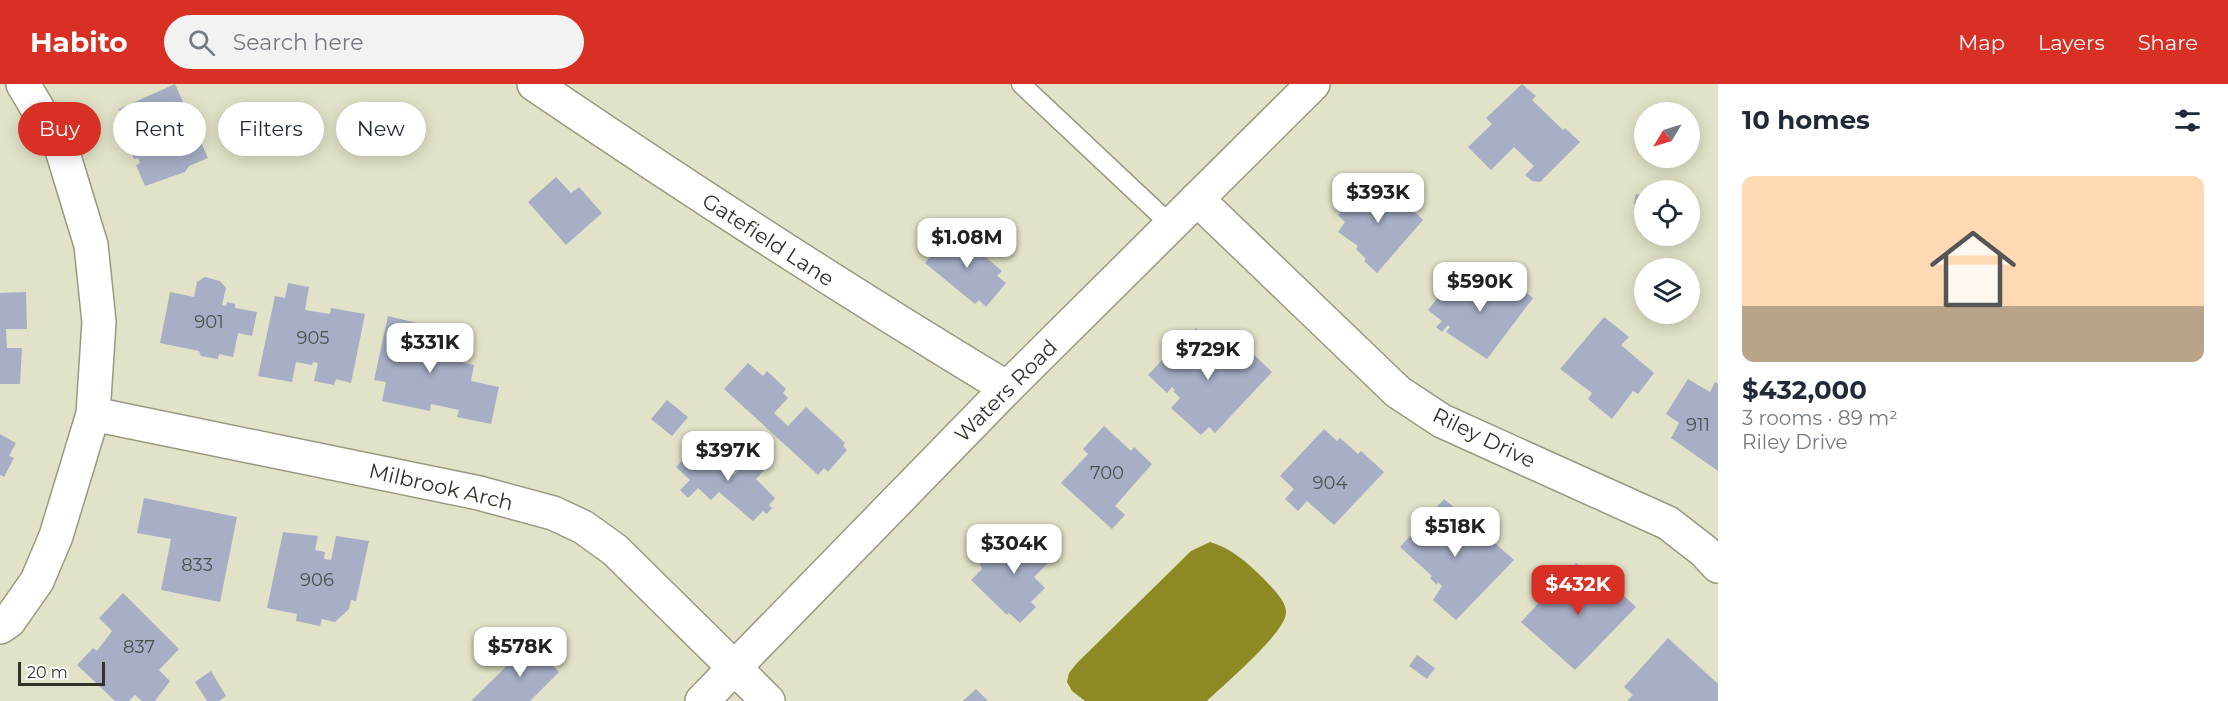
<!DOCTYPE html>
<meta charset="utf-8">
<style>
body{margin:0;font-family:Montserrat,sans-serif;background:#f2f2f3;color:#1f2937;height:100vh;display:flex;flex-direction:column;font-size:22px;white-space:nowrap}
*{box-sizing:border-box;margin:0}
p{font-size:20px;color:#747a83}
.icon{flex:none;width:33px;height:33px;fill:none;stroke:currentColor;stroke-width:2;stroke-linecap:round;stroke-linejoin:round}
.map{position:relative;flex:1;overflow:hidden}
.panel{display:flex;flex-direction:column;background:#fff;width:510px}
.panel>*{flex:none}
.top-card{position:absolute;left:18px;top:18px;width:570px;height:54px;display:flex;gap:12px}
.needle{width:39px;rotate:232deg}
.tools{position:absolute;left:1634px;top:18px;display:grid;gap:12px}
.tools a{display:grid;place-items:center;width:66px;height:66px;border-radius:50%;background:#fff;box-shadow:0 3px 15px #0003;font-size:30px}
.scale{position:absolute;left:18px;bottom:15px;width:87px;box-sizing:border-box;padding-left:6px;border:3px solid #323228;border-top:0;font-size:16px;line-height:21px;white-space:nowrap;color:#323228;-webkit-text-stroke:4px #fff;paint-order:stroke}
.price{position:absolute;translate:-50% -51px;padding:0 14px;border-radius:12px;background:#fff;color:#222;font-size:20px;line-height:39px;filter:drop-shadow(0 2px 3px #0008)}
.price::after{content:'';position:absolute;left:50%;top:36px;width:18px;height:14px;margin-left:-9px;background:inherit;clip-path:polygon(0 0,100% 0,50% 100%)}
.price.active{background:#d93025;color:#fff}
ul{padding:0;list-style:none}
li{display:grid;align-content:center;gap:12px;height:318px;padding:0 24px}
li+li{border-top:2px solid #e0e1e3}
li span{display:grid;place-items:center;height:186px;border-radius:12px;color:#555}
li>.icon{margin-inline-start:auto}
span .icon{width:108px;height:108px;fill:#fffc;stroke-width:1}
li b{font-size:26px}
h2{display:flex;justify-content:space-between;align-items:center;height:72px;padding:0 24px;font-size:26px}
.pill{padding:0 21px;border-radius:27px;background:#fff;box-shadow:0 3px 15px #0003;font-size:21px;line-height:54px}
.pill.active{background:#d93025;color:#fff}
header{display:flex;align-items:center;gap:36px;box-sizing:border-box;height:84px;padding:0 30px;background:#d93025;color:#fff}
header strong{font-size:28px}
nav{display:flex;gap:33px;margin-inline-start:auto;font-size:21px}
.search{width:420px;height:54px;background:#f2f2f3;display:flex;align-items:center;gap:15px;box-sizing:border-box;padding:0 21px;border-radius:33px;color:#747a83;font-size:22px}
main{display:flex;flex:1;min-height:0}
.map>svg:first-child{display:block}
</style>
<header>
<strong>Habito</strong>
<div class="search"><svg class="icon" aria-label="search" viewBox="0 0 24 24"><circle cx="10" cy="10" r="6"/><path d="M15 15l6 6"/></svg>Search here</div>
<nav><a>Map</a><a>Layers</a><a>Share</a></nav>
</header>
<main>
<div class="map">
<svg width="1718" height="617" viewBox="0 0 1718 617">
<rect width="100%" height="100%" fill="#e1e2c7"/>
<path fill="#8d8a24" d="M1210,458C1231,464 1248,479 1263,494C1271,503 1286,516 1286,528C1287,548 1222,602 1207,617H1085L1072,607L1067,598L1069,589L1077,579L1191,467Z"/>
<path fill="#a7aec6" d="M175,0L208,74L189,82L185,88L145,102L136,81L140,79L138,74L134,75L126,55L131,52L119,25Z
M1522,0L1536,12L1532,16L1563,46L1565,44L1580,58L1540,98L1532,97L1525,91L1534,82L1514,63L1491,86L1468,63L1492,40L1486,34Z
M556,93L571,109L579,103L602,129L566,161L528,118Z
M1366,100L1379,112L1389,102L1423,136L1377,189L1364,177L1366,175L1356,165L1358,162L1338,148L1345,138L1338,131L1351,117L1349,115Z
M1644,109V129L1634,119L1636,110L1642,111Z
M952,146L969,160L972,156L981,163L978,167L1002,187L997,192L1006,199L986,223L979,216L975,220L925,179Z
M205,193L220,197L226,204L222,221L226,222L227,218L235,220V224L257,228L252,252L238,249L233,273L219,270L218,275L201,272L199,267L160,259L170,208L194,213L197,198Z
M1454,193L1472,206L1486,197L1501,204L1508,195L1533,214L1487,275L1446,248L1450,243L1448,241L1442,248L1436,243L1442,237L1428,226Z
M288,199L309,203L305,226L330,230L331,224L365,230L351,299L336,295L334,301L314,297L318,279L313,278L312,281L296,278L292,298L258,292L275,212L285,214Z
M26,208L27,245H6L7,264H22L20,300H0V209Z
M388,232L425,241L438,255L437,262L459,267L457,277L474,281L471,297L499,303L491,340L457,333L459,326L431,320L430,327L382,317L386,298L374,296Z
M1604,233L1629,253L1621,261L1654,289L1638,310L1633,307L1612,335L1588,315L1592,309L1560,285Z
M1196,244L1222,271L1219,274L1227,282L1246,263L1272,288L1215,349L1209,343L1201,351L1171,324L1180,314L1173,307L1175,306L1172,303L1167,309L1148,291L1183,254L1185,256Z
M748,279L763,292L767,287L786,305L783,309L788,314L774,329L788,342L806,323L845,359L843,362L847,366L828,388L824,384L818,391L724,305Z
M1688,295L1710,308L1715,298L1718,300V387L1671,354L1679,339L1666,330Z
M667,316L688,333L672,352L651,335Z
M1104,342L1131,367L1134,363L1152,380L1115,422L1125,431L1112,445L1061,399L1088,370L1083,365Z
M1324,345L1337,357L1340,354L1358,370L1361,367L1384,388L1334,441L1307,417L1298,427L1285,415L1294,405L1280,392Z
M0,350L16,359L9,372L14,374L4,393L0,391Z
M697,361L711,375L715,372L734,391L741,383L738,379L750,367L767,383L756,395L775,414L769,421L772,424L767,430L763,427L753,437L719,408L711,416L698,404L688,414L680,406L690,396L676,383Z
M144,414L237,433L220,518L161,506L171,455L137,449Z
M1444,415L1473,439L1465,447L1481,461L1488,453L1514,476L1456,536L1433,516L1442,502L1438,498L1437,501L1430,494L1432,492L1400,463Z
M1027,444L1055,472L1034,493L1045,504L1031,518L1036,523L1020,539L1009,529L1007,531L971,496L982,485L979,478L999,459L1006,465Z
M283,448L318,452L315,466L325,468L324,475L331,476L336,452L369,457L356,517L351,516L349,525L335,538L322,535L320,542L296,537L297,530L267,524Z
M1576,479L1610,505L1613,502L1636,523L1575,586L1521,538Z
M123,509L179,565L159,586L170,597L155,617H142L135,611L129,617H115L77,581L93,564L97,567L112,547L99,534Z
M1668,554L1718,600V617H1627L1633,611L1624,603Z
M530,559L559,588L530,617H471Z
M1417,571L1435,584L1427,595L1409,582Z
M211,587L226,612L219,617H207L195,598Z
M976,605L988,617H963Z"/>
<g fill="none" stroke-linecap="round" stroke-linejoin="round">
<defs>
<path id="service" d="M1021,0L1171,141"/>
<path id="minor" d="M534,0C689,105 846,207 1007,304
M1197,115L1398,308L1442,337L1668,439L1704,467L1718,482
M93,330L479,409L553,429L583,443L615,466L768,617
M0,543L9,537L37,497L56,452L93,330L99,238L91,161L62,66L23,0"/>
<path id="tertiary" d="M702,617L1007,304L1313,0"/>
</defs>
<use href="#service" stroke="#999980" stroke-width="21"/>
<use href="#minor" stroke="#999980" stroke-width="36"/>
<use href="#tertiary" stroke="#999980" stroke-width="36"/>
<use href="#service" stroke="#fff" stroke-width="18"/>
<use href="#minor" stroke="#fff" stroke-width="33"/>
<use href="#tertiary" stroke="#fff" stroke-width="33"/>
</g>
<g text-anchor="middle" stroke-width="4.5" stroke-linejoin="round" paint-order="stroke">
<g font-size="18" fill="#4f5150">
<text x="209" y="244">901</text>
<text x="313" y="260">905</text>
<text x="1698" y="347">911</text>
<text x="1107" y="395">700</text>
<text x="1330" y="405">904</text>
<text x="197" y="487">833</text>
<text x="317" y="502">906</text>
<text x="139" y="569">837</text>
</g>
<g font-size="21" fill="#323228" stroke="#fff">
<text transform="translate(768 156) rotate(33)" y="7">Gatefield Lane</text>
<text transform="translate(1006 307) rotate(-45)" y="7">Waters Road</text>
<text transform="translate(1484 354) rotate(26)" y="7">Riley Drive</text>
<text transform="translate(441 403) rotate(13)" y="7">Milbrook Arch</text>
</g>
</g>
</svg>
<div class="tools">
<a><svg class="needle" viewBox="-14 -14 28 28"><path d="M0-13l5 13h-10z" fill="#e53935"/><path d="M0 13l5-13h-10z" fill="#747a83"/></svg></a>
<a><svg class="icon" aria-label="locate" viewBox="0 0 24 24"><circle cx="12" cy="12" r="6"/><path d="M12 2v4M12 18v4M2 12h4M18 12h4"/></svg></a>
<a><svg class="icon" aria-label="layers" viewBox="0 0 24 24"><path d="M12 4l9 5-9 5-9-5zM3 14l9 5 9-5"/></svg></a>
</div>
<div class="scale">20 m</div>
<b class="price" style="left:1378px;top:140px">$393K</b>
<b class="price" style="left:967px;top:185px">$1.08M</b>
<b class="price" style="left:1480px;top:229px">$590K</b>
<b class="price" style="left:430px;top:290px">$331K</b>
<b class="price" style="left:1208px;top:297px">$729K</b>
<b class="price" style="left:728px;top:398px">$397K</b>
<b class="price" style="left:1455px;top:474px">$518K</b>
<b class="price" style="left:1014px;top:491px">$304K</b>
<b class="price active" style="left:1578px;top:532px">$432K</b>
<b class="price" style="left:520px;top:594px">$578K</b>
<div class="top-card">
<a class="pill active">Buy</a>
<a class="pill">Rent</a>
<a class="pill">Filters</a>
<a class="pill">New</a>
</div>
</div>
<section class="panel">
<h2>10 homes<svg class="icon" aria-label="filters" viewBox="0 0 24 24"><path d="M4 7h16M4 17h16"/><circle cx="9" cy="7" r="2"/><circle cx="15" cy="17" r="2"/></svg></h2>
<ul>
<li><span style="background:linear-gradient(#ffd9b3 70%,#b9a48a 0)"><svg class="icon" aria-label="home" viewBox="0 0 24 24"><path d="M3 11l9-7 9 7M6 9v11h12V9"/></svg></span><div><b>$432,000</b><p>3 rooms · 89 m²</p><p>Riley Drive</p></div></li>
</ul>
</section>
</main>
